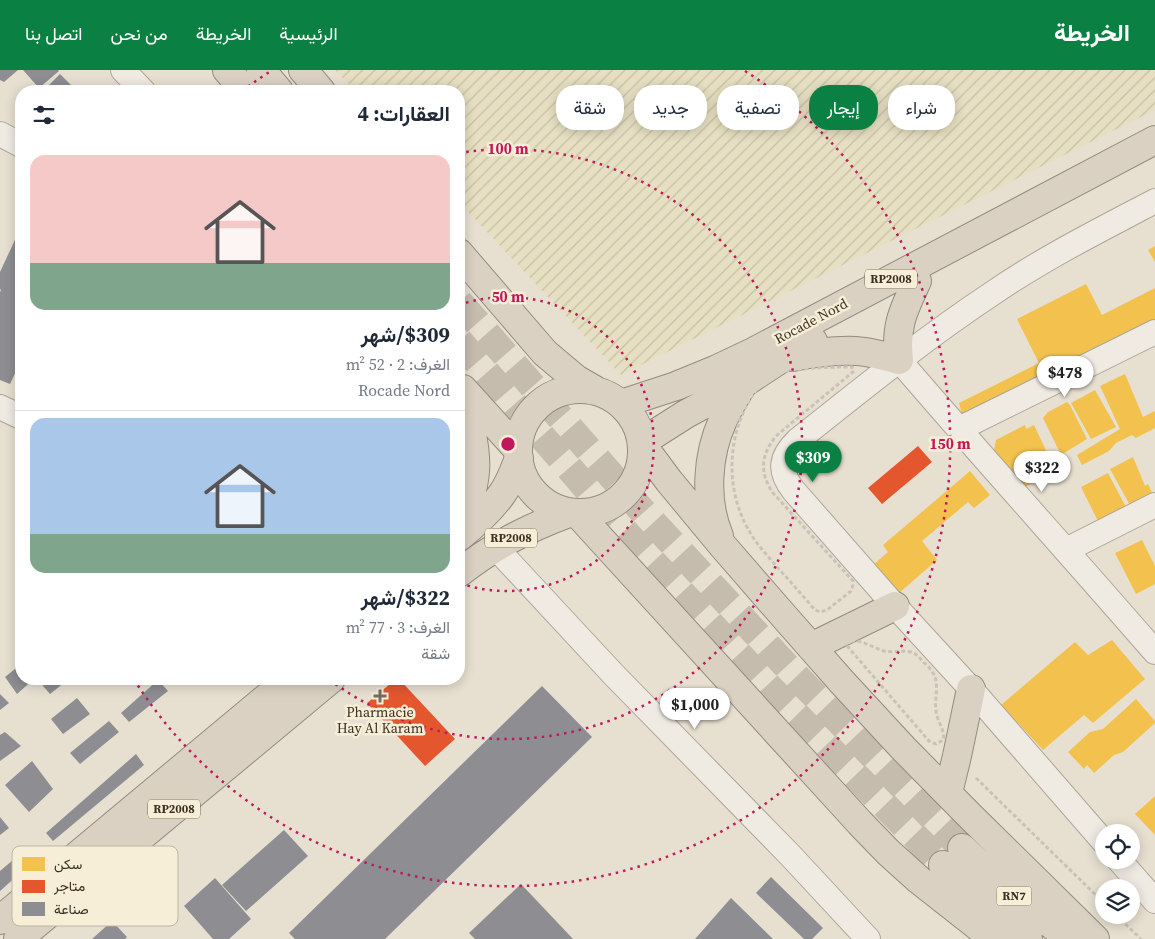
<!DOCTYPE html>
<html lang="ar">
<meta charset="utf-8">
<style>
body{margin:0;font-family:"Source Serif 4",Vazirmatn,serif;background:#f6f6f7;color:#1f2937;direction:rtl;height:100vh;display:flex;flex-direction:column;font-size:19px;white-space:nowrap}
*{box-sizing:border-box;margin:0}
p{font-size:16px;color:#747a83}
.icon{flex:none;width:28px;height:28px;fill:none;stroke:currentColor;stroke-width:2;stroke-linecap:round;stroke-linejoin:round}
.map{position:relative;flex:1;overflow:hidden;direction:ltr}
.sheet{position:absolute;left:15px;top:15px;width:450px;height:600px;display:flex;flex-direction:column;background:#fff;border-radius:20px;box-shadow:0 2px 12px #0003;direction:rtl}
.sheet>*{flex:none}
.top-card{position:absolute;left:480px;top:15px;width:475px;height:45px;direction:rtl;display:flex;gap:10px}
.buttons{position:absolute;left:1095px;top:754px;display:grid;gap:10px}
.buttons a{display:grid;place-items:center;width:45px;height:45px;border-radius:50%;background:#fff;box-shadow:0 2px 12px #0003;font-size:25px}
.price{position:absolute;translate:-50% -42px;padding:0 11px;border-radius:18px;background:#fff;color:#222;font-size:16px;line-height:32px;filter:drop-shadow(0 1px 2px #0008)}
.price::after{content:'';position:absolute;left:50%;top:30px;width:15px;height:11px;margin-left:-8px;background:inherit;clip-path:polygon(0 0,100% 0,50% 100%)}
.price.selected{background:#0b8043;color:#fff}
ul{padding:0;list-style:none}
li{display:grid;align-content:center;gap:10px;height:265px;padding:0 15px}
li+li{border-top:1px solid #e0e1e3}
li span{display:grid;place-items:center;height:155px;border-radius:15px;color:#555}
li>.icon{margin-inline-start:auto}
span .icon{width:90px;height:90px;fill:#fffc;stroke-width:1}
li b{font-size:21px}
h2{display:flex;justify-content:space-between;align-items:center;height:60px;padding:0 15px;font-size:21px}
.tag{padding:0 18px;border-radius:20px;background:#fff;box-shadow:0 2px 12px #0003;font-size:18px;line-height:45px}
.tag.selected{background:#0b8043;color:#fff}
header{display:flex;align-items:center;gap:30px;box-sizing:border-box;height:70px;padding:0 25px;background:#0b8043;color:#fff}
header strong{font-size:24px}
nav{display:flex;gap:28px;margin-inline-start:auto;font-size:18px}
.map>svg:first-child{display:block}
</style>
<header>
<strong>الخريطة</strong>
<nav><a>الرئيسية</a><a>الخريطة</a><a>من نحن</a><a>اتصل بنا</a></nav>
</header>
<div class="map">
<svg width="1155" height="869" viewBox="0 0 1155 869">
<defs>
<pattern id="farmland-furrows" width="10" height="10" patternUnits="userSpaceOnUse" patternTransform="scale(1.25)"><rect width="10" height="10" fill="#e6dfc2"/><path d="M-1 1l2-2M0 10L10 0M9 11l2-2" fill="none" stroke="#c6c0a6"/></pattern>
</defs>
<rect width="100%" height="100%" fill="#e7e0d1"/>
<path fill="url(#farmland-furrows)" d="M335,0H1155V40L621,305L459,132V21H355Z"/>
<path fill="#f2c14e" d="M1155,176V192L1148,180Z
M1086,214L1102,245L1155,218V256L964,352L959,333L1039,293L1017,249Z
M1125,304L1143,347L1155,341V358L1136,368L1132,365L1116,373L1109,381L1082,395L1077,385L1120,359L1100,316Z
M1095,320L1116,357L1091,369L1071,333Z
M1067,332L1070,335L1087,369L1061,385L1043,348L1048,342Z
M1025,355L1026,359L1034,355L1051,391L1041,397L1044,407L1023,418L993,385L996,370Z
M1133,387L1145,416L1148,414L1154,427L1131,437L1110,399Z
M970,401L990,425L974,438L968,432L922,471L937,490L898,524L873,495L888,482L883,475Z
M1108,403L1128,441L1100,455L1081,417Z
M1142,470L1155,496V514L1136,524L1115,483Z
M1112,570L1145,609L1093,653L1084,645L1043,680L1001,635L1075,572L1088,585Z
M1136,629L1155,651V653L1123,682L1114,685L1094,703L1087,695L1084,699L1068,682L1090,662L1103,659Z
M1155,726V765L1135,744Z"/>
<path fill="#e4572e" d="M918,376L932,392L882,434L868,418Z
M396,609H399L455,669L425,696L367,633Z"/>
<path fill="#8d8d92" d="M0,0H18L4,12L0,10Z
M23,0H58L59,1L39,18Z
M60,4L77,21H43Z
M21,157V294L20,293L10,314L0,310V222L1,220L0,219V202Z
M21,594V609H34L17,624L5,607Z
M37,609H69L50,624Z
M163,609H176V612L166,614Z
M158,610L168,621L129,652L121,643Z
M542,616L592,667L385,869H295L289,863Z
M0,624L9,633L0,640Z
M77,628L90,644L63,664L51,649Z
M109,651L119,662L80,694L70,683Z
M5,662L21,676L0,691V665Z
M136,684L144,695L53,771L46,763Z
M32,691L53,719L29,742L5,715Z
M0,747L9,758L0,765Z
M284,760L308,786L246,841L222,815Z
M26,779L35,790L0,821V801Z
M771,807L823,858L812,869H804L756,823Z
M215,808L251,849L229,869H213L184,836Z
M521,814L573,869H475L469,863Z
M731,828L773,869H695Z
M112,851L127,867L125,869H92Z"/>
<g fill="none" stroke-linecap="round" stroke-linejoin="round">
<path stroke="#c5bcae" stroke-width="28" stroke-dasharray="28 14" stroke-linecap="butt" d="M459,232L645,444L791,601L962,778
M459,271L624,461L770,618L943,795"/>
<defs>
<path id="minor" d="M123,0L143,21
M0,64L21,75
M899,290C983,388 1070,484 1155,582
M0,337L21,347
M959,359L1155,262
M495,477L614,605L790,785L868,869
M1066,480L1155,435
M1104,772L971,619L895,536L794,421C778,401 780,387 798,370C862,319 925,268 993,223C1044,188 1100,160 1155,131
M1119,790L1155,831"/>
<path id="highway" d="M227,0L245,21
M261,0L279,21
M303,0L321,21
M459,183L545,283L576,309L595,320
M792,287C813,283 834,280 856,281C871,282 885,286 899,290C895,256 903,241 917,211
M518 381a62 62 0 1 1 124 0a62 62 0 1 1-124 0Z
M463,319L517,379
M459,323C468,348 477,374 475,402C473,424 466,445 460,466
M621,334L676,316L715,300L753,282L1155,70
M642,372L686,344L744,313L782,288L813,271
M643,376L669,411L722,475L782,544L842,612L903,678L970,746L1095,869
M577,443L860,753L888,782L919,810L994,869
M719,466C704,430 707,385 723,350C729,337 736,325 744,313
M459,467C474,455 490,441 502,424C510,413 514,401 519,388
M459,503C495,475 526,459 569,443
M811,577L895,536
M948,723L957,686L971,619
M962,778C996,811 1032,841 1071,869
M943,795L969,821L1028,869
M0,850L289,609
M18,869L331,609"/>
</defs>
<use href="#minor" stroke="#ada599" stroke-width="26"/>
<use href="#highway" stroke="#928b80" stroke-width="30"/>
<path stroke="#c8c2b9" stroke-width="3" stroke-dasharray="4 2.5" stroke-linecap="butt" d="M837,297H852L854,301L776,366C761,385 759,402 773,423L853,511V515L851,521L827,540L820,542L815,540C802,525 790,511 777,497C768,486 758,476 751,464C725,423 726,367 752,326C757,319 761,311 769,306C784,298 820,298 837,297Z
M851,571C863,570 873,578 884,581C893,583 903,580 911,582C917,584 920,588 923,592C927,595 931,599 933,603C940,614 934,629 936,641C937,651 946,662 943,670L936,674L929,671L848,577V574Z
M976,708L1104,833
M1116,845L1141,869"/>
<use href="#minor" stroke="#efebe3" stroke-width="24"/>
<use href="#highway" stroke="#dad1c2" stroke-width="28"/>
</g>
<g fill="none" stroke="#c2185b" stroke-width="2.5" stroke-dasharray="2.5 5">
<path d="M459 235A147 147 0 1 1 459 513"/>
<path d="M459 83A295 295 0 1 1 330 610"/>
<path d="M242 21A442 442 0 0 1 271 1M745 1A442 442 0 1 1 135 611"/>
</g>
<path fill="#786c5e" stroke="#f7eed8" stroke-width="2" d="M377.5 618.5h5v5h5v5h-5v5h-5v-5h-5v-5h5z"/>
<g text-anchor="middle" stroke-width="5" stroke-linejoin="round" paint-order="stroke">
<g fill="#f7eed8" stroke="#756857" stroke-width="1">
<rect x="865" y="199.5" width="52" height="19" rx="4"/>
<rect x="485" y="458.5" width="52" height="19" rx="4"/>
<rect x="148" y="729.5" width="52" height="19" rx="4"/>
<rect x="996.5" y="816.5" width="35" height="19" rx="4"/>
</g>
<g font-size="12" font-weight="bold" fill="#3d2e20">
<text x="891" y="213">RP2008</text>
<text x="511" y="472">RP2008</text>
<text x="174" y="743">RP2008</text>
<text x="1014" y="830">RN7</text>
</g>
<g font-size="14" fill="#3d2e20" stroke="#f7eed8">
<text transform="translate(811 251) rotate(-28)" y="5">Rocade Nord</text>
</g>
<g font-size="14" fill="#3d2e20" stroke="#f7eed8">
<text x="380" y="647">Pharmacie<tspan x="380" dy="16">Hay Al Karam</tspan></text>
</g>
</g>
<rect x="12" y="776" width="166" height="80" rx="8" fill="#f7eed8" stroke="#bfb4a1" stroke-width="1"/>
<rect x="22" y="787" width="23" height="14" fill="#f2c14e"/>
<rect x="22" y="810" width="23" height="13" fill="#e4572e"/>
<rect x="22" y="832" width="23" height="14" fill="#8d8d92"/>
<g font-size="14" fill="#3d2e20">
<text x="54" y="799">سكن</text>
<text x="54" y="821">متاجر</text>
<text x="54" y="844">صناعة</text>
</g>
<circle cx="508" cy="374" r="8" fill="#c2185b" stroke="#f7eed8" stroke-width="2.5"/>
<g font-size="15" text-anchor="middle" font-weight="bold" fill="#c2185b" stroke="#f7eed8" stroke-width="5" stroke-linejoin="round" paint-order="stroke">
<text x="508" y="84">100 m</text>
<text x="508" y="232">50 m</text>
<text x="950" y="379">150 m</text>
</g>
</svg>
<div class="buttons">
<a><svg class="icon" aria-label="locate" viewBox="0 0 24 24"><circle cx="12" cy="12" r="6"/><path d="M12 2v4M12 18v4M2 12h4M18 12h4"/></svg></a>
<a><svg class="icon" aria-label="layers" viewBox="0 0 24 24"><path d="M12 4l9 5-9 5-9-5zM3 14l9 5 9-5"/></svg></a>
</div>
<b class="price" style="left:1065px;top:328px">$478</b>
<b class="price selected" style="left:813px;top:413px">$309</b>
<b class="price" style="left:1042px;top:423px">$322</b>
<b class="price" style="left:695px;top:660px">$1,000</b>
<div class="top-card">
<a class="tag">شراء</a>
<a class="tag selected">إيجار</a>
<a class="tag">تصفية</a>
<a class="tag">جديد</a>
<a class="tag">شقة</a>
</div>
<section class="sheet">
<h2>العقارات: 4<svg class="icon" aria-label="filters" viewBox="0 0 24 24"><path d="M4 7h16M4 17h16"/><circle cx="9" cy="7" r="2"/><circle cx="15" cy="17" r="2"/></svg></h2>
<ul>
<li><span style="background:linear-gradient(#f6c9c9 70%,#7fa58c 0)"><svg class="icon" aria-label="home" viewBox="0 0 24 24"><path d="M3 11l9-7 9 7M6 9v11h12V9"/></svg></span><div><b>$309/شهر</b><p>الغرف: 2 · 52 m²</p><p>Rocade Nord</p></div></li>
<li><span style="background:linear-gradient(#a9c7e8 75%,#7fa58c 0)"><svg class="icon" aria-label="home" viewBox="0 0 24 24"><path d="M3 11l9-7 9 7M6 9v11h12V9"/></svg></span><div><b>$322/شهر</b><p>الغرف: 3 · 77 m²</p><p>شقة</p></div></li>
</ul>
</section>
</div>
